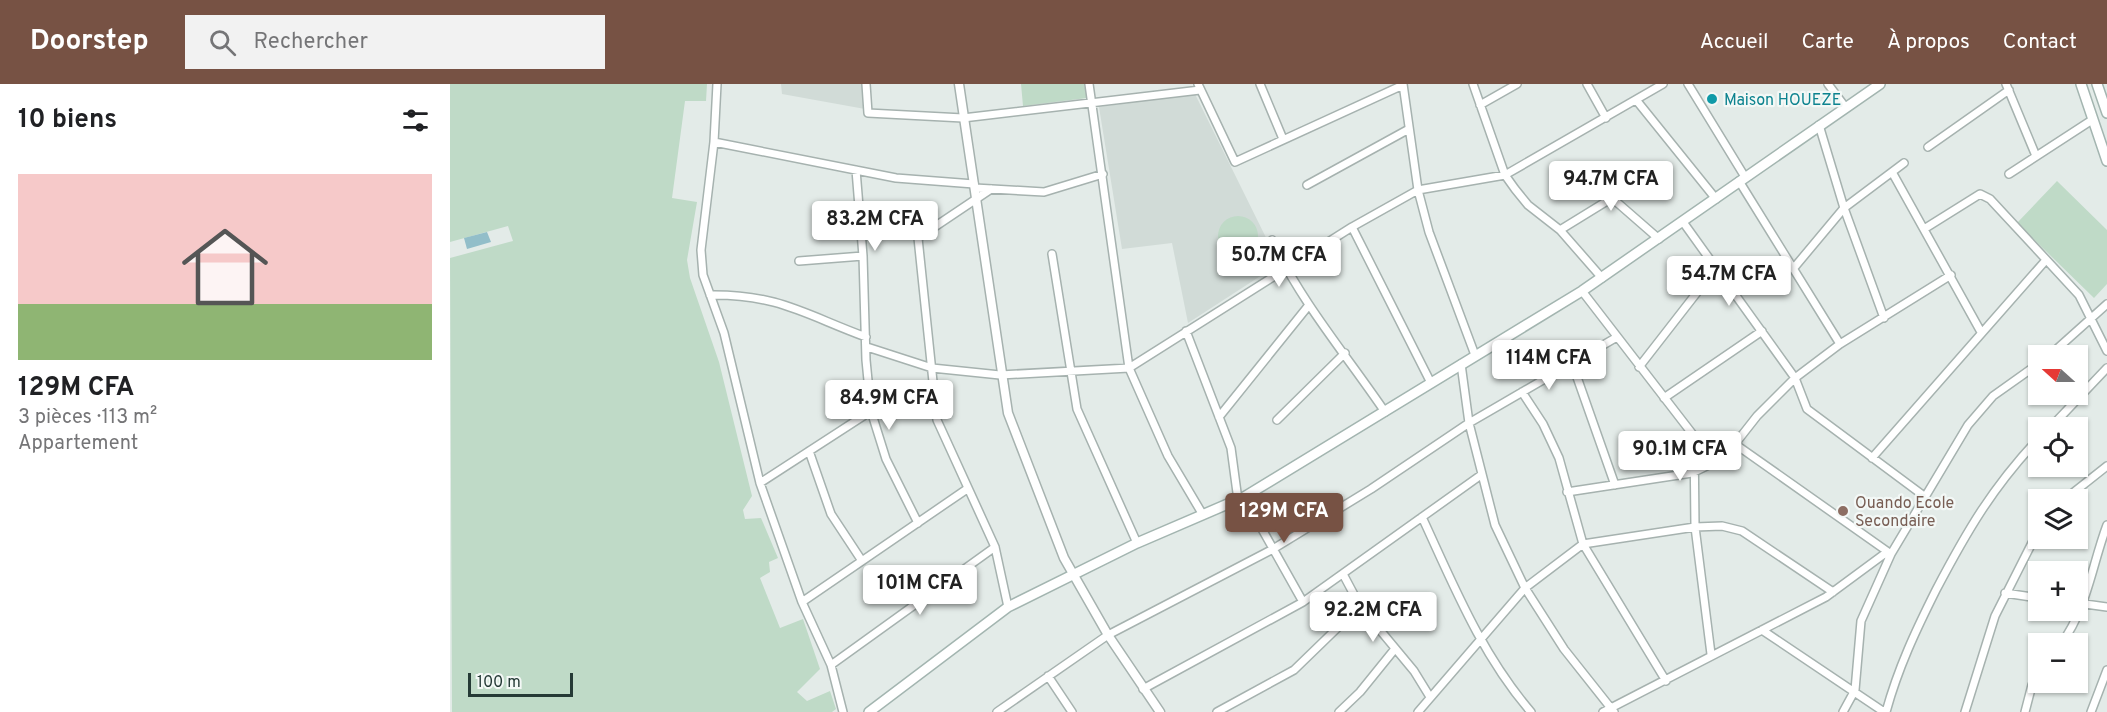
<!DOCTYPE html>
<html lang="fr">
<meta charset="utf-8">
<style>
body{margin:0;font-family:Overpass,sans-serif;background:#f2f2f2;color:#202124;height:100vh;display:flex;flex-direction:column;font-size:22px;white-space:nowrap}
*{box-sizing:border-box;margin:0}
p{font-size:20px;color:#757577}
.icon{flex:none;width:33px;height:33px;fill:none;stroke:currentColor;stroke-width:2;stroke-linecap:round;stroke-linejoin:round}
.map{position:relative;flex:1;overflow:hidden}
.sheet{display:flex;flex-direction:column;background:#fff;width:450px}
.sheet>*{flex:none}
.needle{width:39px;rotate:291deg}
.tools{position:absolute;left:1578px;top:261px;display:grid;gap:12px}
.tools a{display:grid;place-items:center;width:60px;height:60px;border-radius:0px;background:#fff;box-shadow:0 2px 4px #0004;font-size:30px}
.scale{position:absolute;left:18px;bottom:15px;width:105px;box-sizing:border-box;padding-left:6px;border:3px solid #253a36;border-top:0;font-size:16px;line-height:21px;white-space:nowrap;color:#253a36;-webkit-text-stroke:4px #f3f8f6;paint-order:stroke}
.price{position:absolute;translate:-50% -51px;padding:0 14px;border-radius:6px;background:#fff;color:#222;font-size:20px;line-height:39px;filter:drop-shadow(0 2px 3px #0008)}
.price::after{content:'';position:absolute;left:50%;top:36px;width:18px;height:14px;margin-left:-9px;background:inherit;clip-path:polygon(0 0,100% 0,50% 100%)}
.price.current{background:#775244;color:#fff}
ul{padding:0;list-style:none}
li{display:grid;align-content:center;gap:12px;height:318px;padding:0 18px}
li span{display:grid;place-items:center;height:186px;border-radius:0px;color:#555}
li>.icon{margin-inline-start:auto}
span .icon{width:108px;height:108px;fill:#fffc;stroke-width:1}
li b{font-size:26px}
h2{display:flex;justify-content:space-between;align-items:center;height:72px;padding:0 18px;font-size:26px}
header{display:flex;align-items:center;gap:36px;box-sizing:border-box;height:84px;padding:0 30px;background:#775244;color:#fff}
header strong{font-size:28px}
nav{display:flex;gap:33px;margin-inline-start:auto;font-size:21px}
.search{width:420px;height:54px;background:#f2f2f2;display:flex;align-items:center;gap:15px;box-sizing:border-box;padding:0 21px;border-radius:0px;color:#757577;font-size:22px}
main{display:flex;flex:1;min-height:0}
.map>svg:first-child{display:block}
</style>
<header>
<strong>Doorstep</strong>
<div class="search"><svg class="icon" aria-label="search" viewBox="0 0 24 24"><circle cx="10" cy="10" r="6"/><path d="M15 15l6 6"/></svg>Rechercher</div>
<nav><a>Accueil</a><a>Carte</a><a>À propos</a><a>Contact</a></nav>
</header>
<main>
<section class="sheet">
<h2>10 biens<svg class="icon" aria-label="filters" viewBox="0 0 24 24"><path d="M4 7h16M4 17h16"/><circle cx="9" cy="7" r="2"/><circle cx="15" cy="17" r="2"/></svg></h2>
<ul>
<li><span style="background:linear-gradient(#f6c9c9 70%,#8fb573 0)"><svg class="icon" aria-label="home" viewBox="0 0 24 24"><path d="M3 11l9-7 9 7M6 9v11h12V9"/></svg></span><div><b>129M CFA</b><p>3 pièces · 113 m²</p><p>Appartement</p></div></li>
</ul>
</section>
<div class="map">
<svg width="1657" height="628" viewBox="0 0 1657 628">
<rect width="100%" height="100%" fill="#e3ebe8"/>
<path fill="#d1dbd7" d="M331,0H413L415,25L332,10Z
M745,10L829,180L738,239L722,159L672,165L649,23Z"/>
<path fill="#bfdac7" d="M0,0H257L256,17H235L222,114L247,118L237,176L240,194L269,278L302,412L293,426L295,435L311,434L328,474L319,478L320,488L310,494L330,544L353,535L370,585L347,608L357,617L380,607L386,625L382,628H2L0,174L63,157L58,142L0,158Z
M571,0H634L637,14L573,22Z
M1607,97L1657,146V200L1644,214L1567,139Z
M768 152a20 20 0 1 1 40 0a20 20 0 1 1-40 0Z"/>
<path fill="#92bec9" d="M37,148L41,158L17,165L14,154Z"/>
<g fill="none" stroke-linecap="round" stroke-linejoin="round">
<defs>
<path id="minor" d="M267,0L264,58L251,166L253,191L274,249L310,399L352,518L381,581L393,628
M416,0L418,29L513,34L750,6
M639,0L679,284L718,372L753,431
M748,0L785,78L953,1
M810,0L833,55
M953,0L968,106L979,148L1025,271
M1023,0L1055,91L1065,105L1078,121L1110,146L1152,194
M1137,0L1156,34
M1238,0L1295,93
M1378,0L1396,24
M1556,0L1586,72
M1187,17L1266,115
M1030,21L1067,0
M1369,41L1394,124L1434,234
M264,58L446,94L524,100
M1478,63L1559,6
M406,86L413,172L416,276L421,327L436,375L468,439
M1442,88L1531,248
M1559,90L1642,36
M1289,97L1390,260
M857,101L959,45
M525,104L594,108L653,90
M541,105L468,154L487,336L545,463L558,523
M1233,138L1345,294L1357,325L1474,412
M902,143L981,299
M1474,145L1530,110L1540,115L1629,211L1657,267
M1110,146L1162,114L1209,155
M822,156C851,218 897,272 935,328
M602,170L627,325L687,459
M349,177L413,172
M1343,185L1394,124L1454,79
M1132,207L1244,352L1245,443L1261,570
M260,211C328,210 356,231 416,253
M736,247L781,364L788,416
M417,263L482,284L550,291L679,284L902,143L968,106L1055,91L1213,0
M1599,272L1657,220
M1122,279L1165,401
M1011,280L1019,339L1045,441L1075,504L1114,565L1164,628
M1189,283L1266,184
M1072,308L1093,340L1109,374L1133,460L1216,597
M1214,314L1312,247
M769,333L859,221
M827,336L895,269
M1600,344L1657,284
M1285,360L1441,470
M359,367L381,430L412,477
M1422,374L1596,176
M310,399L421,327
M1117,408L1242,389L1265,378L1285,360L1307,332L1345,294L1390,260L1501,191
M794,413L853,518
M1614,416L1657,382
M972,433C1004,502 1031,570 1081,628
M893,490L910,522L964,587L980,613
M1555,509L1588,514
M352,518L517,405
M1628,519L1657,523
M1312,546L1434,628
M1611,560C1637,525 1642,481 1657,441
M381,581L545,463
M598,592L622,628
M693,605L853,518L1031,391
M547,628L658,551L823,465L921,405L1019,339L1167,253
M767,628L844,586L910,522
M889,628L910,608L944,566
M968,628L1075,504L1133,460L1245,443L1272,442L1292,447L1383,508
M1153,628L1376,513L1437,468
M1393,628L1405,606L1411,537L1441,470L1518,341L1543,312L1588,280
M1436,628C1448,584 1466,546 1486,506C1517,447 1542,404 1588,355
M1515,628L1545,532L1588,447
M1575,628L1582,601L1588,588
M1641,628L1657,586"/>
<path id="tertiary" d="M509,0L558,329L614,474L658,551L710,628"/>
<path id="secondary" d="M1631,0L1657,77
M1647,0L1657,29
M419,628L558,523L687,459L794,413L1132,207L1430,0"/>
</defs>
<use href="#minor" stroke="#a6b2af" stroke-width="10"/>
<use href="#tertiary" stroke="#a6b2af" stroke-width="11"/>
<use href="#secondary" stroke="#a3b5b0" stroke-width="12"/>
<use href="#minor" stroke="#fff" stroke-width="7"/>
<use href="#tertiary" stroke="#fff" stroke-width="8"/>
<use href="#secondary" stroke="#fff" stroke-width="9"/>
</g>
<circle fill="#0f9aa8" stroke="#f3f8f6" stroke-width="2" cx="1262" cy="15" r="6"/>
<circle fill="#8d6e63" stroke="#f3f8f6" stroke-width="2" cx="1393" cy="427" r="6"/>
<g text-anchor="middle" stroke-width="4.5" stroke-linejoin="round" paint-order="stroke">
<g font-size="16" fill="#0d838f" stroke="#f3f8f6" text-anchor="start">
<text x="1274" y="21">Maison HOUEZE</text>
</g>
<g font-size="16" fill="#785e54" stroke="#f3f8f6" text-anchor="start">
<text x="1405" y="424">Ouando Ecole<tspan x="1405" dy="18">Secondaire</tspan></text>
</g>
</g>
</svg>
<div class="tools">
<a><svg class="needle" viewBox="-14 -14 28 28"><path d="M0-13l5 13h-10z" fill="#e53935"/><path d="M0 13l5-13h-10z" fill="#757577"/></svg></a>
<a><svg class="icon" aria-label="locate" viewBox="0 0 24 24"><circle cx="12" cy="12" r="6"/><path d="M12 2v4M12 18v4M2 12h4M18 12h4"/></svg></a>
<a><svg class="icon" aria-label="layers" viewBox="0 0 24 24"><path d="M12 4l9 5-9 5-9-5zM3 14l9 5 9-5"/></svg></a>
<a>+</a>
<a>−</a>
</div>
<div class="scale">100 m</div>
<b class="price" style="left:1161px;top:128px">94.7M CFA</b>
<b class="price" style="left:425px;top:168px">83.2M CFA</b>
<b class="price" style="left:829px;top:204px">50.7M CFA</b>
<b class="price" style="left:1279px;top:223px">54.7M CFA</b>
<b class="price" style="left:1099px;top:307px">114M CFA</b>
<b class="price" style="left:439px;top:347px">84.9M CFA</b>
<b class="price" style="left:1230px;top:398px">90.1M CFA</b>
<b class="price current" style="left:834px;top:460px">129M CFA</b>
<b class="price" style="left:470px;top:532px">101M CFA</b>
<b class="price" style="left:923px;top:559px">92.2M CFA</b>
</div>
</main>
